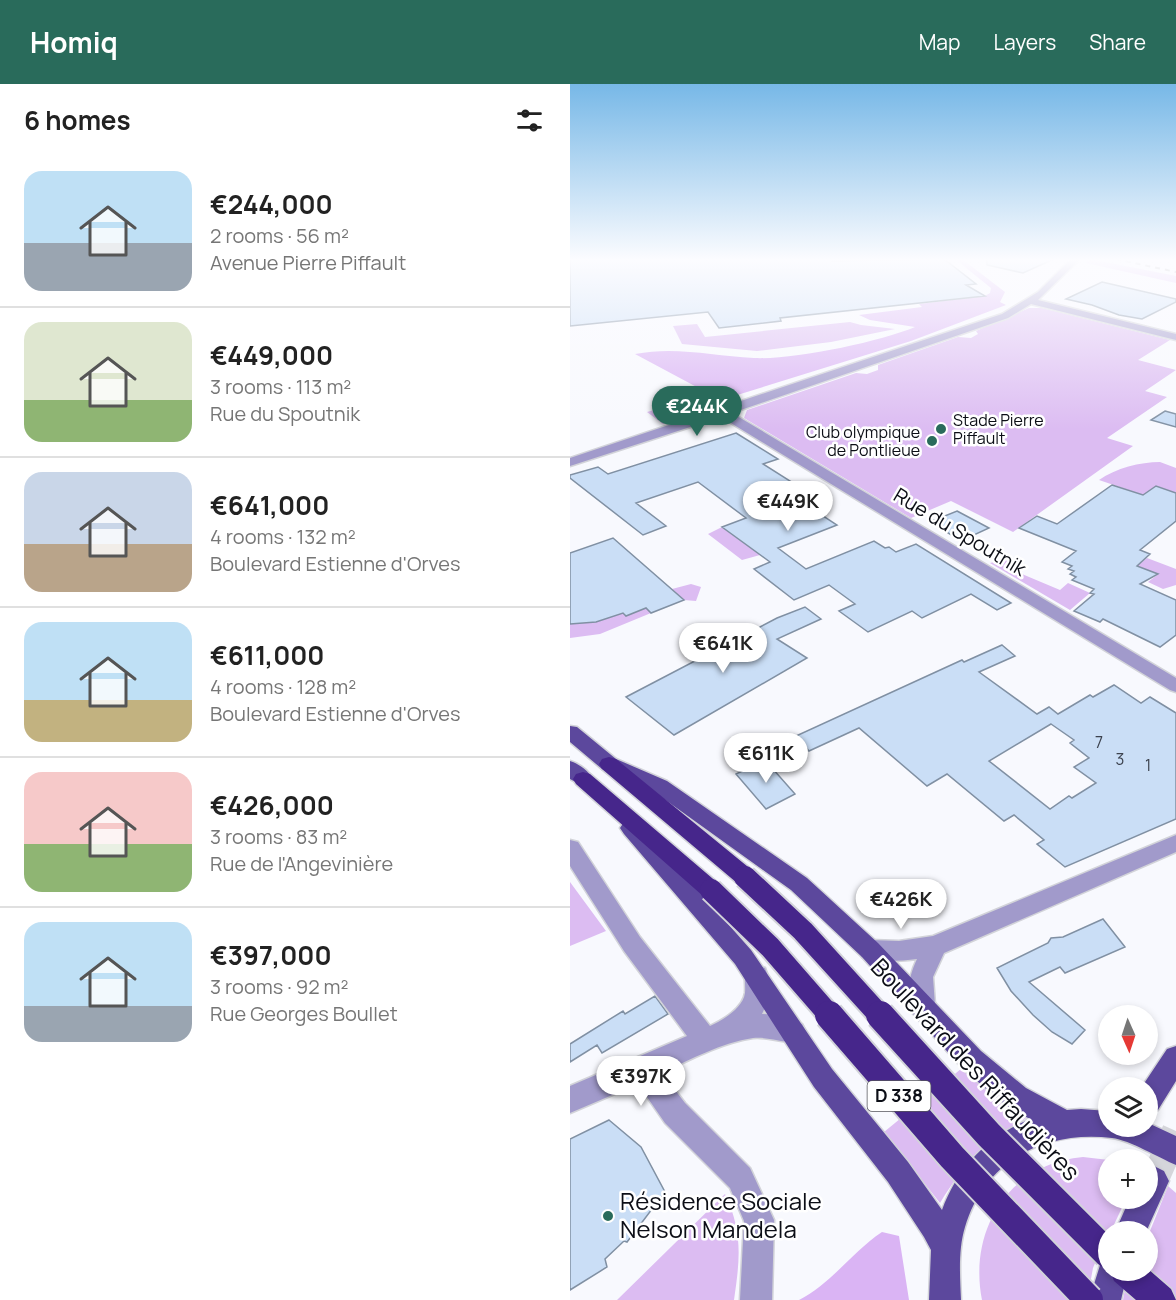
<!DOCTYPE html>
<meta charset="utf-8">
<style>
body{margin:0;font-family:Manrope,sans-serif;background:#f2f2f2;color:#222;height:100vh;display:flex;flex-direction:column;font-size:22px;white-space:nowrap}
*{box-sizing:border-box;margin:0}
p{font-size:20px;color:#767676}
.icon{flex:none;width:33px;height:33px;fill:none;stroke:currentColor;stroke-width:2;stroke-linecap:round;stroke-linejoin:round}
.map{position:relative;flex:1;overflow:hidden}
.sheet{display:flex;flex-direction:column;background:#fff;width:570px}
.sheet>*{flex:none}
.needle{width:39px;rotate:177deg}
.buttons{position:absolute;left:528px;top:921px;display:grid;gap:12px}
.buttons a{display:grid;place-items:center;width:60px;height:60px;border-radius:50%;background:#fff;box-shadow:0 3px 9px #0003;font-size:30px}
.price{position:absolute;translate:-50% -51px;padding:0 14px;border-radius:21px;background:#fff;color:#222;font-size:20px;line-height:39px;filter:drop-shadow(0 2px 3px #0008)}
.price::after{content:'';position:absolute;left:50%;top:36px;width:18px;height:14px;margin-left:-9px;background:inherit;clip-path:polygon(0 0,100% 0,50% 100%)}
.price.on{background:#296b5b;color:#fff}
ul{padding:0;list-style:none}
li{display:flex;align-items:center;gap:18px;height:150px;padding:0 24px}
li+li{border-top:2px solid #e0e0e0}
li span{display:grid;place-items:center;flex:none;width:168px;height:120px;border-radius:18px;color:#555}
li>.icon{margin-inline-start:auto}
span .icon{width:72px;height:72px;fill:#fffc;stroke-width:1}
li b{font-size:26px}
h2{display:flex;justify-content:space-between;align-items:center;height:72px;padding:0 24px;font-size:26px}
header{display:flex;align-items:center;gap:36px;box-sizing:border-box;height:84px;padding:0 30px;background:#296b5b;color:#fff}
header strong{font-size:28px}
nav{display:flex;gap:33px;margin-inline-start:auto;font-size:21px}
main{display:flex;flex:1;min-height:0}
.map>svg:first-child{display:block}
</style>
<header>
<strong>Homiq</strong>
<nav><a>Map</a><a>Layers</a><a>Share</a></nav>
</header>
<main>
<section class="sheet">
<h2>6 homes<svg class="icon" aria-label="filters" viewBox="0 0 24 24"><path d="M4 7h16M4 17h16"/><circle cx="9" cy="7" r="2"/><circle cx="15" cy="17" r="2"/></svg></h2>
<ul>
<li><span style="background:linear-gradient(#bfe0f5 60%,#9aa5b1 0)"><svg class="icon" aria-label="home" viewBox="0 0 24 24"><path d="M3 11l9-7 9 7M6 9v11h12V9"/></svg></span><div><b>€244,000</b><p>2 rooms · 56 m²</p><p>Avenue Pierre Piffault</p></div></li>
<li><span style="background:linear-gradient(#dfe7d0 65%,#8fb573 0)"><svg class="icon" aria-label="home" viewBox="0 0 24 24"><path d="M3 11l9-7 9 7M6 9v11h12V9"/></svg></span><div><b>€449,000</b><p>3 rooms · 113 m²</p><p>Rue du Spoutnik</p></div></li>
<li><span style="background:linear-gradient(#c9d6e8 60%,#b9a48a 0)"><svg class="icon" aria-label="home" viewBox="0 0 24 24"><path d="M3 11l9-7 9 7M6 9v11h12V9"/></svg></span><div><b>€641,000</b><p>4 rooms · 132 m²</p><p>Boulevard Estienne d'Orves</p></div></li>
<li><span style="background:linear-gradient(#bfe0f5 65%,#c2b280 0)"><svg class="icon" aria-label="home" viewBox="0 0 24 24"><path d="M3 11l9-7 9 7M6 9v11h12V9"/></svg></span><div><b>€611,000</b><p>4 rooms · 128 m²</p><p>Boulevard Estienne d'Orves</p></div></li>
<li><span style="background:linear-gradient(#f6c9c9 60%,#8fb573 0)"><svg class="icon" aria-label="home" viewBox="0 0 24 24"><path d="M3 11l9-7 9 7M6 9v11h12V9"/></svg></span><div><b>€426,000</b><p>3 rooms · 83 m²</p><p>Rue de l'Angevinière</p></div></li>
<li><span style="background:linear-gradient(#bfe0f5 70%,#9aa5b1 0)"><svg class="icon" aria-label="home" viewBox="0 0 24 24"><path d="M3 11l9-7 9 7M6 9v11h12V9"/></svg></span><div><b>€397,000</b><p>3 rooms · 92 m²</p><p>Rue Georges Boullet</p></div></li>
</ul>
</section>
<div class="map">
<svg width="606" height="1216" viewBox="0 0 606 1216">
<rect width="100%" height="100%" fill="#f8f9fe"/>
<path fill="#dcbcf2" d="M459,224H472L600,256L568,276L606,286L575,307L597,313L537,354L563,362L443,448L381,417L341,434L174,334L177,326L286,289L297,290L308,286V281L388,253L401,254L408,250L406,247Z
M280,238L291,241L325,245L261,258L187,267L112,260L103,242L127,240L135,253Z
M111,318L122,328L93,340L77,328Z
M590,378L606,384V409L586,402L573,411L529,396C546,384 570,378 590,378Z
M152,443L190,471L172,476L138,450Z
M577,474L606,485V501L593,505L578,498L587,491L567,482Z
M432,476L438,477L433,482L490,506L498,499L520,509L500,526L420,479Z
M121,500L131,503L126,517L114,516L102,505Z
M76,524L81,529L30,550L0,554V540L26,538L53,529L56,532Z
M0,798L36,847L0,862Z
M397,980L460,1032C417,1057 396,1076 370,1119L314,1048Z
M513,1073L539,1076L538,1114L556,1115L541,1147L538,1148L523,1184L517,1216H412C398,1145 440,1079 513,1073Z
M598,1102L606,1109V1216H553L555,1205L578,1186V1152Z
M155,1110C173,1148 170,1175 164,1216H47Z"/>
<path fill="#dab4f4" d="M385,175H392L435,208L430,218L436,221L341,257L151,316L65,270C106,262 143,272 184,274C223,276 309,258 345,243L300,236L289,231L352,223L349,220L415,212L420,209L421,204Z
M520,175L606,192V199L516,179Z
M312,1148L329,1152L339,1216H229C261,1200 282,1168 312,1148Z"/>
<path fill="#cadef6" stroke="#8090a3" stroke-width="1.5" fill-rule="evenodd" d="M0,175H262V177L374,175L406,200L396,201L415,212L210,234L211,237L149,244L138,228L0,242Z
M417,175H484L453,189L417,181Z
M532,198L606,215V218L572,235L549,231L522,221L496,215Z
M595,327L606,330V343L581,336Z
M166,349L208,375L193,380L228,402L215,407L267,441L208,464L236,485L304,457L315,464L319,463L326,468L346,460L441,519L427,526L401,510L352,534L342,527L298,548L269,527L285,520L259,501L224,516L184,485L200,478L152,443L176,434L128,398L66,419L96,442L73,451L0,394V391L28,383L38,390Z
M542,401L573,411L586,402L606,409V437L570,466L580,470L567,482L588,490L570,500L606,516V551L590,563L533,535L530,538L504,527L524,510L520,509L524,505L502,496L506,493L500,490L504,487L498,485L502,482L492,478L506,467L449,444L467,432L487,440Z
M387,427L419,444L391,457L360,438Z
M43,454L114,516L81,529L76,524L56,532L53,529L26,538L0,540V469Z
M235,523L251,535L207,555L237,574L104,651L56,613L207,534Z
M432,561L445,572L409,588L467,630L479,623L488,630L520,611L523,613L544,601L571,619L580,613L606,629V735L495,783L467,760L474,756L444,731L434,737L377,690L357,702L289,644L239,667L226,652L392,576L394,578ZM481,640L504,656L500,659L519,674L504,683L526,699L502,714L499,712L480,725L419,677Z
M195,676L225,710L196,725L166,690Z
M533,835L555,863L495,889L490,883L459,898L515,946L502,960L482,948L463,931L441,907L427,884L478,859L481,854L493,853Z
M85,912L98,930L32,969L27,961L0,978V960L53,927L55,930Z
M39,1036L71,1063L95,1108L57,1158L54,1157L35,1175L37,1183L0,1206V1055Z"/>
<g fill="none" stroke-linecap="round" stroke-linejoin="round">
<path stroke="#d5d6db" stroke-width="28" stroke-dasharray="28 14" stroke-linecap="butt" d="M584,1097L606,1047"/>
<defs>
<path id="minor" d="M501,175H510L468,216L606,250V256L461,220L438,234L162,329L606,594V608L600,606L151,333L0,382V374L432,230L468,208Z
M606,751V768L374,869L363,893L365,921L361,929L352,932L343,929C335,910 339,892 347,875C329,877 309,879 292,873L288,866L292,859L300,856L329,857L363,852Z
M0,756L8,758L70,853L140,942C153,936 173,924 175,909C176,899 173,893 177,884L186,881L195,884C202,901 200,914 192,930C207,930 219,934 232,940L236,948L232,956C218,962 201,952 183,954C151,959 121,975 92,989L115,1019L180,1084L204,1136L202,1216H170L174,1137L160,1104L95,1039L68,1000L0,1029V1002L117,952L54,867L0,782Z"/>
<path id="major" d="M0,642L7,643L46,675L97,697L237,794L308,859L411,967L456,1004L497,1026L511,1025L538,1027V1042H578V1039L606,1052V1081C589,1074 560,1056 542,1054C477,1046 415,1075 395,1143C388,1166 390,1192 391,1216H359L361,1166L354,1153L318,1098L244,1003L165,880L54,750L50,744L54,738L61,736L68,738L181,866L262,985L338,1078L372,1126C388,1083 417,1053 460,1035L436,1022L393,985L292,873L221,806L83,707L32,685L0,658Z
M0,677C9,680 18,686 23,695L20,700L13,702L0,695Z
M606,962V997L588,1026L578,1030V1004H571L597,965Z
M584,1082L594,1087L599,1097L576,1148H545L560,1114H578V1085Z
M538,1172V1186H558L551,1216H519L532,1175Z"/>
<path id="highway" d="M39,673L46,675L183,787L186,793L183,799L175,802L167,799L32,685L29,680L32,675Z
M13,688L20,690L149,800L152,806L149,812L141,815L133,812L6,700L3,695L6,690Z
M578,1185L601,1205L606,1216H566L544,1197L540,1186Z"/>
</defs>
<use href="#minor" stroke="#d2d3d9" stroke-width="3"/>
<use href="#major" stroke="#d2d3d9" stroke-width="3"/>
<use href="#highway" stroke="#d2d3d9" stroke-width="3"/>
<use href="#minor" fill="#a19acb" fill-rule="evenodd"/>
<use href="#major" fill="#5c489d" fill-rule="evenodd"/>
<use href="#highway" fill="#46268b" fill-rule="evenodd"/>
<path stroke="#61636a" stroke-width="2" stroke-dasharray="5 5" stroke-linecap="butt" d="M546,175L606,188"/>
<defs>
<path id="highway-bridge-far1" d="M175,793L233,847L311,933
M141,806L200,863L261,933"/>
<path id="highway-bridge" d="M259,931L382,1073L519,1216
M310,931L419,1051L538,1170"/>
</defs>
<use href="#highway-bridge-far1" stroke="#d2d3d9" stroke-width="26" stroke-linecap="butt"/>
<use href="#highway-bridge" stroke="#d2d3d9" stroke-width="32" stroke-linecap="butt"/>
<use href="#highway-bridge-far1" stroke="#46268b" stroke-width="22"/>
<use href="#highway-bridge" stroke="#46268b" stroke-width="28"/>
</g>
<linearGradient id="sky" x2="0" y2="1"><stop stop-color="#77b8e7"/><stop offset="0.51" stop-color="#fcfcff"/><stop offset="1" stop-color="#fcfcff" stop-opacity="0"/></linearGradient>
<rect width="606" height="345" fill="url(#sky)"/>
<g fill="#296b5b" stroke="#fff" stroke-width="2">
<circle cx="371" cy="345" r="6"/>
<circle cx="362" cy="357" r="6"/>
<circle cx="38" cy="1132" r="6"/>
</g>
<g text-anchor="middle" stroke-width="5" stroke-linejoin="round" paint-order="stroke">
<g font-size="16" fill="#0c0e16" stroke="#fff" text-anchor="start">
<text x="383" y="342">Stade Pierre<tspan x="383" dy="18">Piffault</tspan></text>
<text x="350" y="354" text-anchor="end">Club olympique<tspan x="350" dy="18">de Pontlieue</tspan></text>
</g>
<g font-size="16" fill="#3c424e">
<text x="529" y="664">7</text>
<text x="550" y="681">3</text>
<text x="578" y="687">1</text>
</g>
<rect fill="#fff" stroke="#55565c" stroke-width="1.5" x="297.5" y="997" width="63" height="30" rx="4.5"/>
<g font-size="18" font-weight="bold" fill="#0c0e16">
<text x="329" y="1018">D 338</text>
</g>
<g font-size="20" fill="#0c0e16" stroke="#fff">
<text transform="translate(390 448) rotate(31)" y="7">Rue du Spoutnik</text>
</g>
<g font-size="24" fill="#0c0e16" stroke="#fff">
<text transform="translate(405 986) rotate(47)" y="8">Boulevard des Riffaudières</text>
</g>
<g font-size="24" fill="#0c0e16" stroke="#fff" text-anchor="start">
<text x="50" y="1126">Résidence Sociale<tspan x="50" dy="28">Nelson Mandela</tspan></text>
</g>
</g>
</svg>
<div class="buttons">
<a><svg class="needle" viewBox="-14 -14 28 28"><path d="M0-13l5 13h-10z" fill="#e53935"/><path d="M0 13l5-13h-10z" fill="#767676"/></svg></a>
<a><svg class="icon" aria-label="layers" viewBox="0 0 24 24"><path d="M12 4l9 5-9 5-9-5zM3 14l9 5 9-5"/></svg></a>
<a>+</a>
<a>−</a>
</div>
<b class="price on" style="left:127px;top:353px">€244K</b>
<b class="price" style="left:218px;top:448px">€449K</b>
<b class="price" style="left:153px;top:590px">€641K</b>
<b class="price" style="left:196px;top:700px">€611K</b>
<b class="price" style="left:331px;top:846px">€426K</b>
<b class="price" style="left:71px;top:1023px">€397K</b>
</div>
</main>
